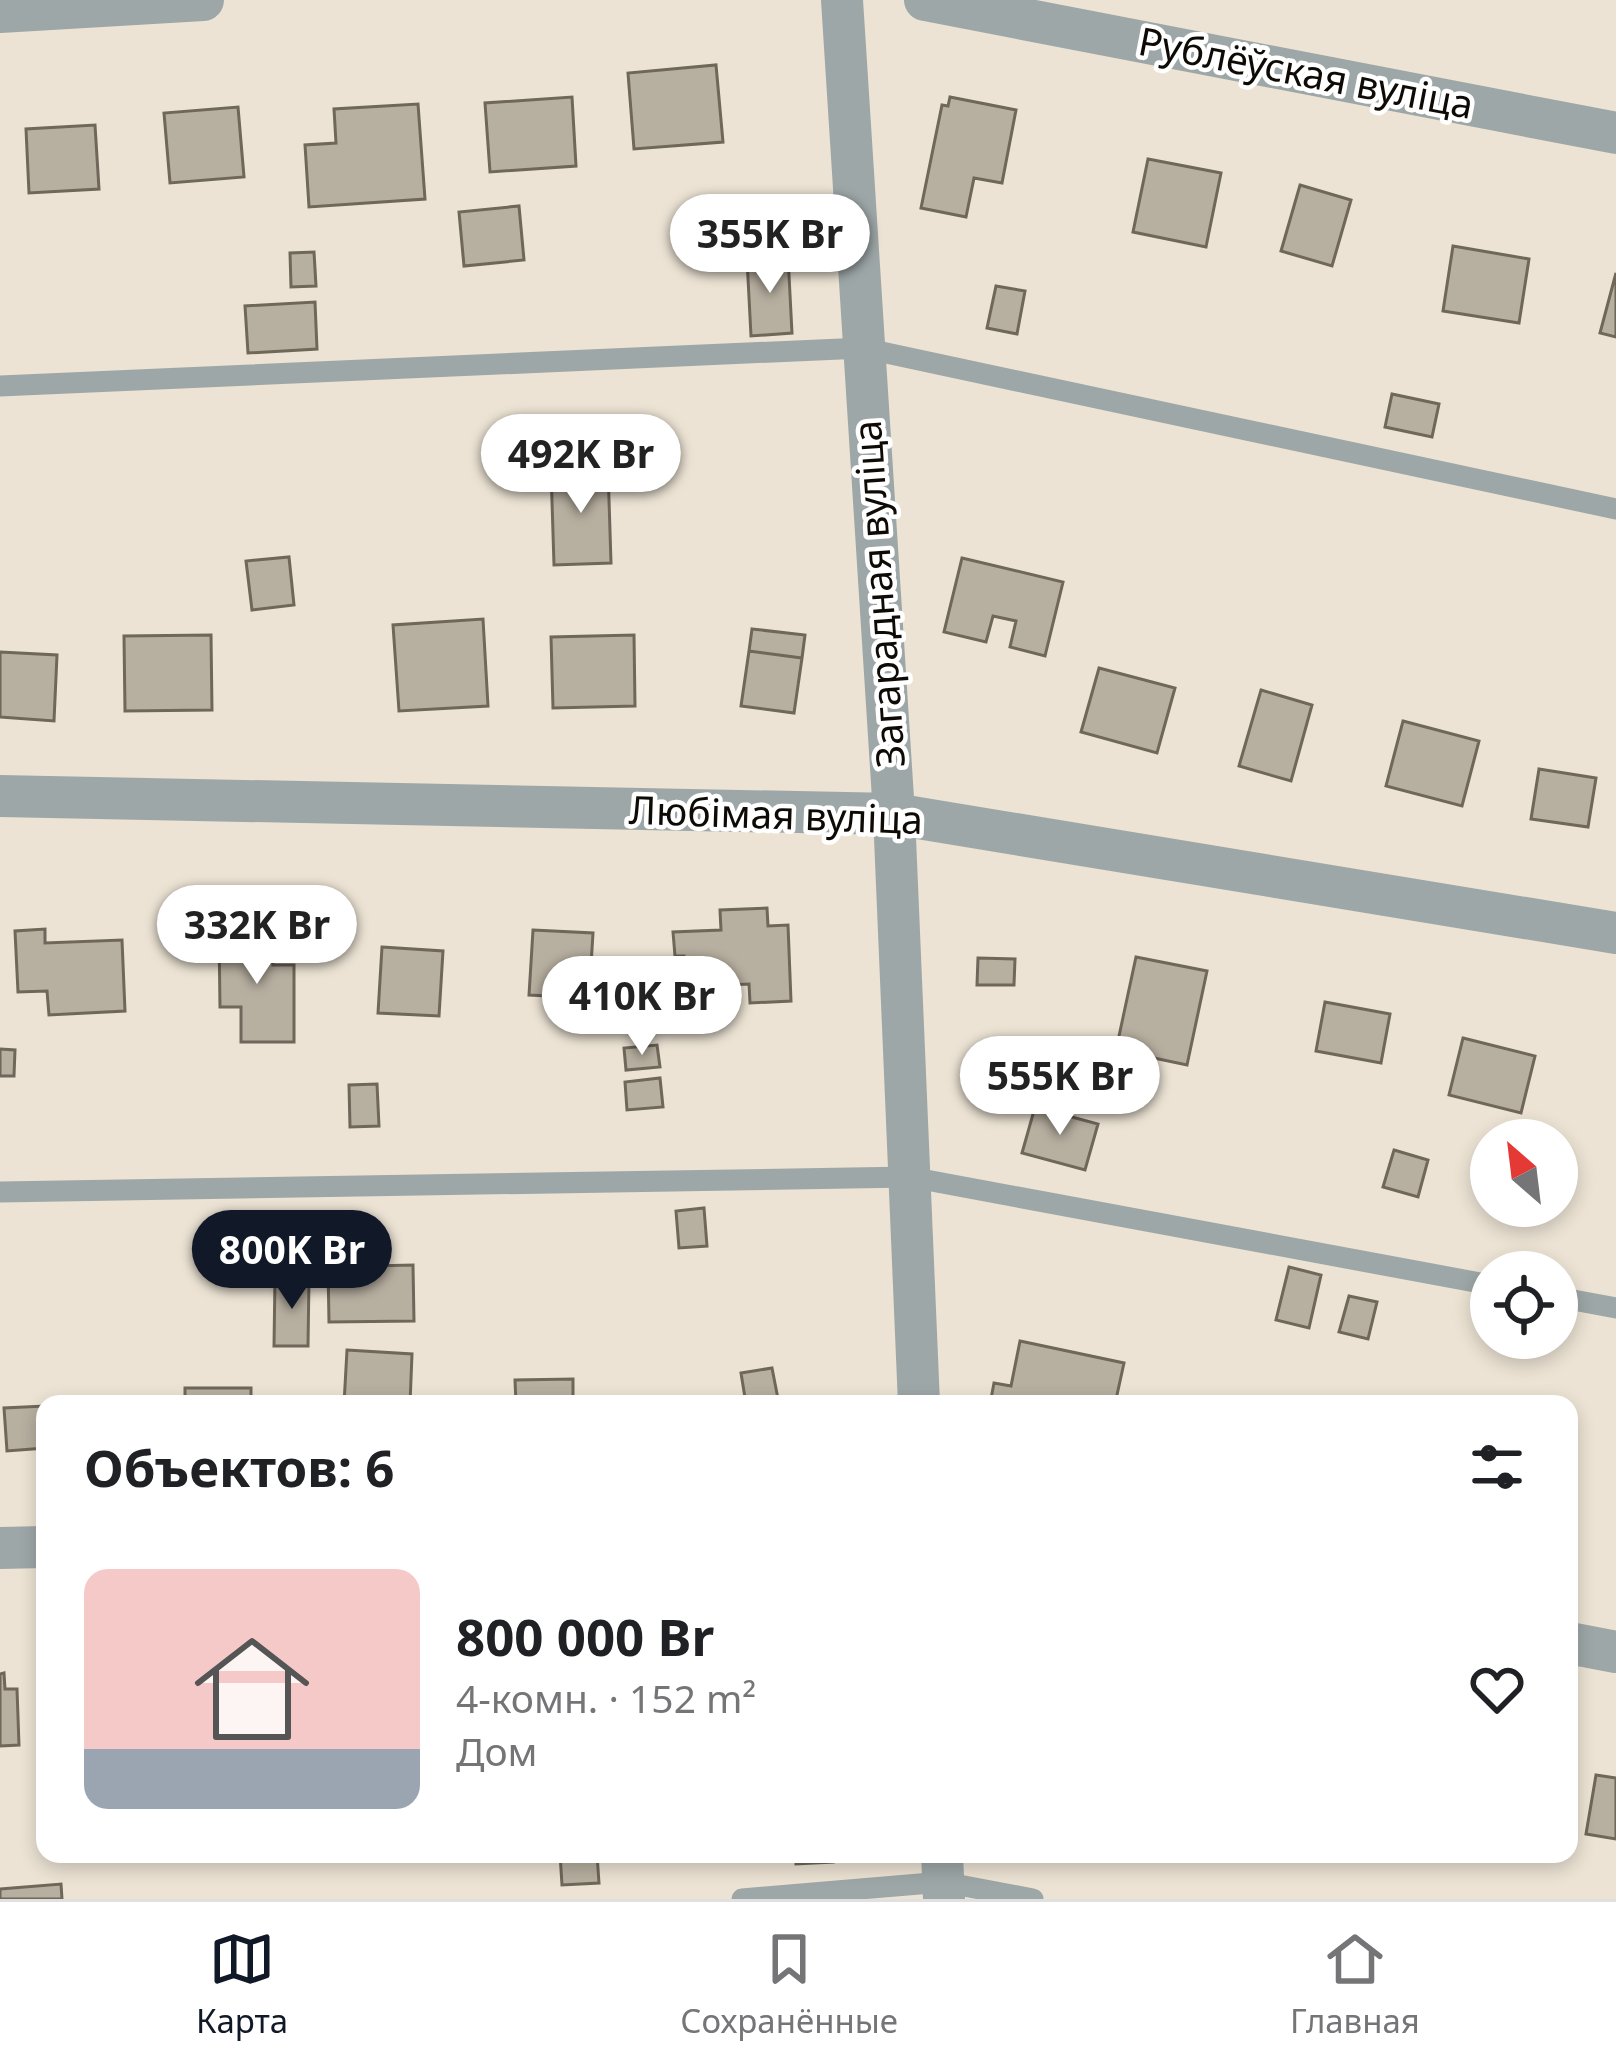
<!DOCTYPE html>
<html lang="ru">
<meta charset="utf-8">
<style>
body{margin:0;font-family:"Noto Sans",sans-serif;background:#f6f6f6;color:#202124;height:100vh;display:flex;flex-direction:column;font-size:45px;white-space:nowrap}
*{box-sizing:border-box;margin:0}
p{font-size:39px;color:#757577}
.icon{flex:none;width:66px;height:66px;fill:none;stroke:currentColor;stroke-width:2;stroke-linecap:round;stroke-linejoin:round}
.map{position:relative;flex:1;overflow:hidden}
.sheet{position:absolute;left:36px;top:1395px;width:1542px;height:468px;display:flex;flex-direction:column;background:#fff;border-radius:24px;box-shadow:0 6px 18px #0003}
.sheet>*{flex:none}
.needle{width:78px;rotate:332deg}
.tools{position:absolute;left:1470px;top:1119px;display:grid;gap:24px}
.tools a{display:grid;place-items:center;width:108px;height:108px;border-radius:50%;background:#fff;box-shadow:0 6px 18px #0003;font-size:60px}
.price{position:absolute;translate:-50% -102px;padding:0 27px;border-radius:42px;background:#fff;color:#222;font-size:39px;line-height:78px;filter:drop-shadow(0 3px 6px #0008)}
.price::after{content:'';position:absolute;left:50%;top:72px;width:36px;height:27px;margin-left:-18px;background:inherit;clip-path:polygon(0 0,100% 0,50% 100%)}
.price.selected{background:#111827;color:#fff}
ul{padding:0;list-style:none}
li{display:flex;align-items:center;gap:36px;height:300px;padding:0 48px}
li span{display:grid;place-items:center;flex:none;width:336px;height:240px;border-radius:24px;color:#555}
li>.icon{margin-inline-start:auto}
span .icon{width:144px;height:144px;fill:#fffc;stroke-width:1}
li b{font-size:51px}
h2{display:flex;justify-content:space-between;align-items:center;height:144px;padding:0 48px;font-size:51px}
.menu{display:flex;justify-content:space-around;align-items:center;height:168px;border-top:3px solid #e0e0e0;background:#fff;font-size:33px;color:#757577}
.menu a{display:grid;justify-items:center;gap:6px}
.menu .selected{color:#111827}
.map>svg:first-child{display:block}
</style>
<div class="map">
<svg width="1616" height="1899" viewBox="0 0 1616 1899">
<rect width="100%" height="100%" fill="#ece3d4"/>
<path fill="#b7afa0" stroke="#6f675a" stroke-width="3" d="M716,65L723,142L634,149L628,73Z
M572,97L576,166L490,172L485,103Z
M950,97L1016,110L1002,183L974,178L966,217L921,208L942,105L948,106Z
M418,104L425,199L309,207L305,145L336,143L334,109Z
M238,107L244,177L170,183L164,113Z
M95,125L99,189L29,193L26,129Z
M1148,159L1221,173L1206,247L1133,232Z
M1300,185L1351,200L1332,266L1281,251Z
M519,206L524,260L464,266L459,212Z
M1453,246L1529,259L1519,323L1443,311Z
M314,252L316,286L291,287L290,253Z
M788,256L792,333L751,336L747,259Z
M1616,273V337L1600,333Z
M996,286L1025,291L1017,334L987,328Z
M315,302L317,349L248,353L245,306Z
M1392,394L1439,404L1432,437L1385,427Z
M608,468L611,563L554,565L551,469Z
M289,557L294,605L252,610L246,561Z
M962,558L1063,582L1045,656L1010,647L1016,621L993,616L986,642L944,632Z
M483,619L488,706L399,711L393,625Z
M752,629L805,635L802,658L749,651Z
M211,635L212,710L125,711L124,636Z
M634,635L635,706L553,708L551,637Z
M749,651L802,658L794,713L741,706Z
M0,652L57,655L54,721L0,717Z
M1099,668L1175,688L1157,753L1081,732Z
M1261,690L1312,705L1291,781L1239,766Z
M1403,721L1479,741L1462,806L1386,786Z
M1539,769L1596,778L1588,827L1531,819Z
M767,908L768,926L788,925L791,1001L750,1003L749,984L686,987L684,956H675L673,932L721,930L720,910Z
M45,929V943L122,940L125,1011L49,1015L47,991L18,992L15,931Z
M533,930L593,933L589,998L529,995Z
M273,932V965H294V1042H241V1007H220L219,933Z
M382,947L443,951L439,1016L378,1013Z
M1136,957L1207,971L1187,1065L1116,1050Z
M978,958L1015,959L1014,985H977Z
M1325,1002L1390,1014L1381,1063L1316,1051Z
M1463,1038L1535,1056L1521,1113L1449,1095Z
M657,1045L660,1067L626,1070L624,1048Z
M0,1049L15,1050L14,1076H0Z
M660,1078L663,1107L627,1110L625,1082Z
M377,1084L379,1126L350,1127L349,1085Z
M1035,1107L1098,1124L1085,1170L1022,1153Z
M1394,1150L1428,1160L1418,1197L1383,1187Z
M704,1208L707,1246L679,1248L676,1211Z
M413,1265L414,1321L329,1322L328,1267Z
M1289,1267L1321,1275L1309,1328L1276,1320Z
M275,1278H309L308,1346H274Z
M1349,1296L1377,1302L1368,1339L1339,1332Z
M1020,1341L1124,1363L1115,1404H990L994,1383L1011,1386Z
M347,1350L412,1354L410,1404H344Z
M772,1368L779,1404H746L741,1373Z
M573,1379V1404H516L515,1380Z
M185,1388H251V1404H185Z
M45,1406V1448L7,1451L4,1408Z
M4,1673L5,1689H17L19,1745L0,1746V1674Z
M1596,1775L1616,1778V1839L1586,1834Z
M560,1854H597L599,1883L562,1885Z
M796,1854H832L833,1862L796,1864Z
M61,1884L62,1899H0V1889Z"/>
<g fill="none" stroke-linecap="round" stroke-linejoin="round">
<path stroke="#9ea7a8" stroke-width="21" d="M0,386L863,348L1616,509
M0,1192L910,1177L1491,1285
M1557,1297L1616,1308
M742,1899L943,1882L1033,1899"/>
<path stroke="#9ea7a8" stroke-width="42" d="M842,0L894,814L919,1404
M925,0L1616,133
M0,12L203,0
M0,796L894,814L1616,933
M0,1548L45,1547
M1569,1643L1616,1652
M942,1854L944,1899"/>
</g>
<g text-anchor="middle" stroke-width="9" stroke-linejoin="round" paint-order="stroke">
<g font-size="39" fill="#0e0b06" stroke="#fff">
<text transform="translate(1306 73) rotate(11)" y="14">Рублёўская вуліца</text>
<text transform="translate(879 594) rotate(-94)" y="14">Загарадная вуліца</text>
<text transform="translate(776 815) rotate(2)" y="14">Любімая вуліца</text>
</g>
</g>
</svg>
<div class="tools">
<a><svg class="needle" viewBox="-14 -14 28 28"><path d="M0-13l5 13h-10z" fill="#e53935"/><path d="M0 13l5-13h-10z" fill="#757577"/></svg></a>
<a><svg class="icon" aria-label="locate" viewBox="0 0 24 24"><circle cx="12" cy="12" r="6"/><path d="M12 2v4M12 18v4M2 12h4M18 12h4"/></svg></a>
</div>
<b class="price" style="left:770px;top:296px">355K Br</b>
<b class="price" style="left:581px;top:516px">492K Br</b>
<b class="price" style="left:257px;top:987px">332K Br</b>
<b class="price" style="left:642px;top:1058px">410K Br</b>
<b class="price" style="left:1060px;top:1138px">555K Br</b>
<b class="price selected" style="left:292px;top:1312px">800K Br</b>
<section class="sheet">
<h2>Объектов: 6<svg class="icon" aria-label="filters" viewBox="0 0 24 24"><path d="M4 7h16M4 17h16"/><circle cx="9" cy="7" r="2"/><circle cx="15" cy="17" r="2"/></svg></h2>
<ul>
<li><span style="background:linear-gradient(#f6c9c9 75%,#9aa5b1 0)"><svg class="icon" aria-label="home" viewBox="0 0 24 24"><path d="M3 11l9-7 9 7M6 9v11h12V9"/></svg></span><div><b>800 000 Br</b><p>4-комн. · 152 m²</p><p>Дом</p></div><svg class="icon" aria-label="heart" viewBox="0 0 24 24"><path d="M12 20l-8-8c-3-5 5-10 8-4 3-6 11-1 8 4z"/></svg></li>
</ul>
</section>
</div>
<nav class="menu">
<a class="selected"><svg class="icon" aria-label="map" viewBox="0 0 24 24"><path d="M3 6l6-2 6 2 6-2v14l-6 2-6-2-6 2zM9 4v14M15 6v14"/></svg>Карта</a>
<a><svg class="icon" aria-label="saved" viewBox="0 0 24 24"><path d="M7 4h10v16l-5-4-5 4z"/></svg>Сохранённые</a>
<a><svg class="icon" aria-label="home" viewBox="0 0 24 24"><path d="M3 11l9-7 9 7M6 9v11h12V9"/></svg>Главная</a>
</nav>
